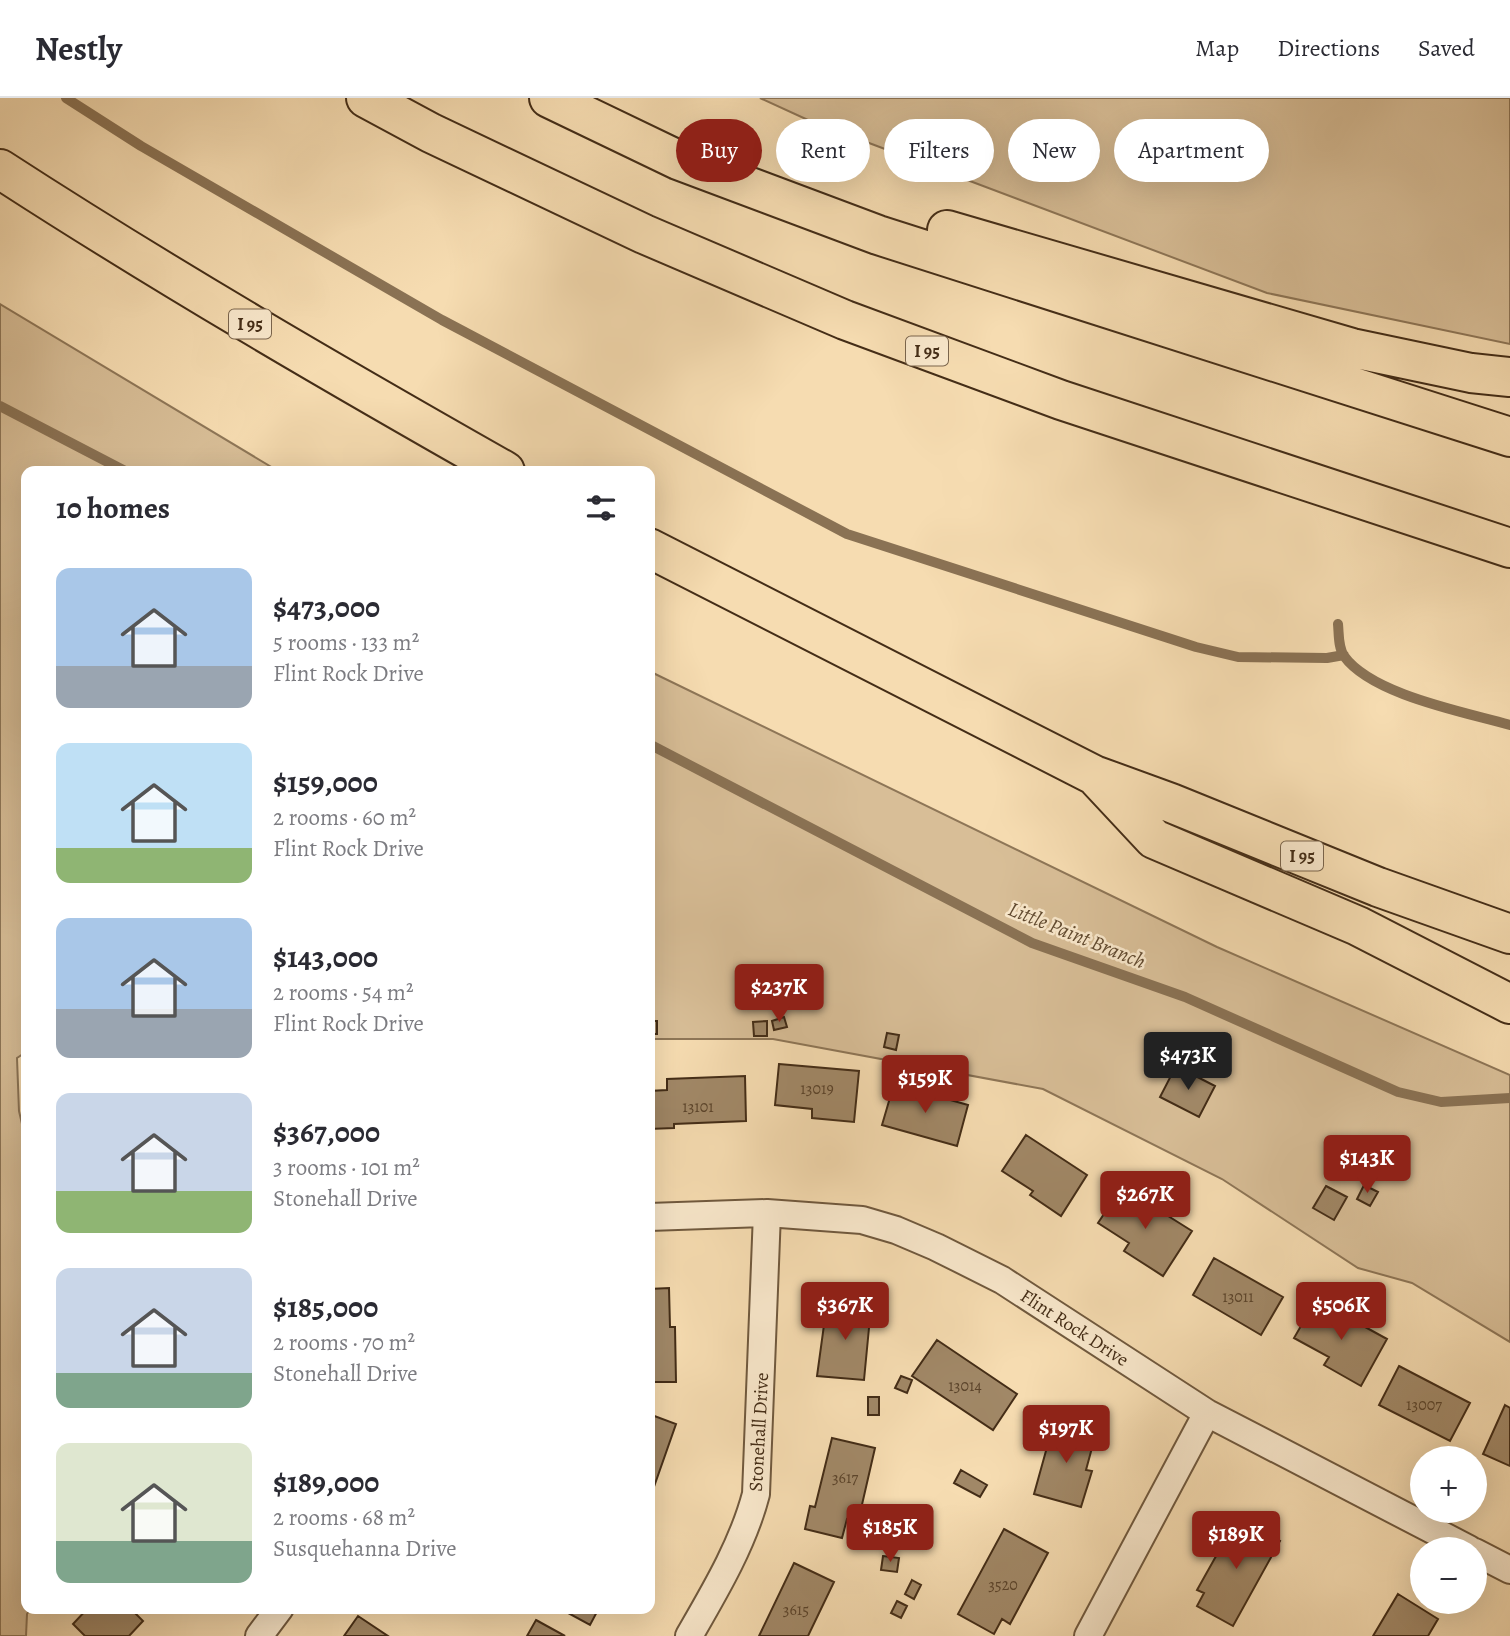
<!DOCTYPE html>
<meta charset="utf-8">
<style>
body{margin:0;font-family:Alegreya,serif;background:#f7f7f7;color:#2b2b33;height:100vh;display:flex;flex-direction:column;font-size:26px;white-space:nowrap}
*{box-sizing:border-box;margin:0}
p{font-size:23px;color:#7c7c81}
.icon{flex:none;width:38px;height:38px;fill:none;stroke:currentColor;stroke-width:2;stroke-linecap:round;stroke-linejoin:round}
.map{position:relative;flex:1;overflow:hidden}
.drawer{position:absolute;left:21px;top:368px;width:634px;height:1148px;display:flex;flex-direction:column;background:#fff;border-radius:14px;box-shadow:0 7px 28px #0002}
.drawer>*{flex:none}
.top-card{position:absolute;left:676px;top:21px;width:665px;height:63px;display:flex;gap:14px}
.buttons{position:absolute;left:1410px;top:1348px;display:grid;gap:14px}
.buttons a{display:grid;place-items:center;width:77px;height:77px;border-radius:50%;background:#fff;box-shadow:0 7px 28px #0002;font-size:35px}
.price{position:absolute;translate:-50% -60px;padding:0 16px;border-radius:7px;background:#8f2418;color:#fff;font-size:23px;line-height:46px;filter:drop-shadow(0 2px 4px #0008)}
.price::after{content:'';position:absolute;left:50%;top:42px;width:21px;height:16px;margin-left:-10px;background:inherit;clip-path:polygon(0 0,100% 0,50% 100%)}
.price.active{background:#222;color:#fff}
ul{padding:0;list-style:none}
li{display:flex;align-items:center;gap:21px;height:175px;padding:0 35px}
li span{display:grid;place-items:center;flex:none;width:196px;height:140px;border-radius:14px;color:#555}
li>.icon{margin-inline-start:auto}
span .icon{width:84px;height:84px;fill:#fffc;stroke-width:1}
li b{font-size:30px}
h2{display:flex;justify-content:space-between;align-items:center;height:84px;padding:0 35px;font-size:30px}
.chip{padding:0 24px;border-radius:32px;background:#fff;box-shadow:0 7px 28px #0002;font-size:24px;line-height:63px}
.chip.active{background:#8f2418;color:#fff}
header{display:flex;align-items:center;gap:42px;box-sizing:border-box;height:98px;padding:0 35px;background:#fff;border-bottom:2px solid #e1e1e2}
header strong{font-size:33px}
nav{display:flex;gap:38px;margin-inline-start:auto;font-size:24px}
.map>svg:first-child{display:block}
</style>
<header>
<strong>Nestly</strong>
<nav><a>Map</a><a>Directions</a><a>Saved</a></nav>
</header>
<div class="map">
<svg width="1510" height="1538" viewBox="0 0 1510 1538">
<rect width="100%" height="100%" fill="#f6dcb1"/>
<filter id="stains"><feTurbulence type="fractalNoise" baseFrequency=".00286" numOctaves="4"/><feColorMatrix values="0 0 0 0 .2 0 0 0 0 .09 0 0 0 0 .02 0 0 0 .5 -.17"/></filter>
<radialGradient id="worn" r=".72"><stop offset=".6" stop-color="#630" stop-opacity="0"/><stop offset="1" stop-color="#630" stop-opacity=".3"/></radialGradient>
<path fill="#d8be97" stroke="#8e7657" stroke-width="2" d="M760,0H1510V246L1267,195L808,22Z
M0,206L278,373H26V954L17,960L19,1013L26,1043V1510H31L27,1516L26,1538H0Z
M649,573L1217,849L1510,977V1244L1412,1185L1358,1170L1222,1081L1043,991L773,941H649Z"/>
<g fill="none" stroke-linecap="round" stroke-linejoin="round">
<path stroke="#8a7254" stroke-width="10" d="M66,0L141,48L442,222L847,436L1196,549L1238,559L1327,560L1344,557
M0,308L125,373
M1338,526C1339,536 1338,549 1344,558C1372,597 1465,614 1510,627
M649,646L1032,845L1185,899L1398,994L1441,1004L1510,1000"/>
</g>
<path fill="#a18867" stroke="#442d17" stroke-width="2" d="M784,919L787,929L774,932L772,923Z
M649,923H657V936H649Z
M767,923V938H754L753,924Z
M887,935L899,937L896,952L884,949Z
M779,966L859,973L854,1024L812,1020V1011L775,1007Z
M1176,968L1215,988L1199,1019L1160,999Z
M745,978L746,1023L674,1026V1030L649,1031V993L667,992V981Z
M894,986L968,1007L957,1048L882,1027Z
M1026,1037L1087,1077L1061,1118L1030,1097L1033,1093L1002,1073Z
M1364,1087L1378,1094L1370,1108L1357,1101Z
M1326,1088L1347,1099L1334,1122L1313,1110Z
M1122,1089L1192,1133L1163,1178L1124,1153L1129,1145L1098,1125Z
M1214,1160L1283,1199L1261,1237L1193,1197Z
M669,1190L670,1229H675L676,1284H649V1191Z
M1316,1202L1387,1241L1361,1288L1324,1267L1329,1259L1294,1240Z
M827,1205L871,1209L864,1282L817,1278Z
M937,1242L1017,1296L993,1332L912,1278Z
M1399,1268L1470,1305L1450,1343L1379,1307Z
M901,1278L912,1282L907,1295L895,1290Z
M868,1299H879V1317H868Z
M1505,1307L1510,1310V1368L1483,1356Z
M649,1316L676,1326L649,1403Z
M1054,1324L1096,1335L1086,1372L1092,1373L1081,1409L1034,1396Z
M832,1340L875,1350L858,1424L847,1421L842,1440L805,1431L810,1408L815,1409Z
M961,1372L987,1387L980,1399L954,1385Z
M1238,1419L1280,1443L1233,1528L1197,1508L1204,1495L1197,1492Z
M1004,1431L1048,1455L1010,1526L1002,1521L994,1536L958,1516Z
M883,1458L899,1460L897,1474L881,1472Z
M794,1465L834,1484L808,1538H759Z
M912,1482L921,1487L914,1501L905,1496Z
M1398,1496L1438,1521L1428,1538H1373Z
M897,1503L907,1508L901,1520L891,1515Z
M88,1510H130L143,1523L129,1538H85L73,1526Z
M559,1510H599L590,1527Z
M358,1518L388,1538H344Z
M536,1522L565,1538H527Z"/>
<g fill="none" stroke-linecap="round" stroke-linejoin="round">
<defs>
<path id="street" d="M649,1119L767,1115L862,1122L896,1132L936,1149L1002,1182L1207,1315L1469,1451
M1475,1454L1510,1472
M259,1538L280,1510
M689,1538C715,1493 743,1446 756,1396L767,1115
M1088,1538L1207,1315"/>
<path id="highway" d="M366,0L431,35L644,136L845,222L1061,302L1510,450
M549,0L678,62L878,137L1510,339
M0,71C165,178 334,276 505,373
M947,132L1352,250L1471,275L1510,279
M649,450L1094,677L1171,705L1378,789L1510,836
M1098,681L1154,741L1358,828L1510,906"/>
</defs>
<use href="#street" stroke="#70593e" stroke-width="30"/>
<use href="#highway" stroke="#442d17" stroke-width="42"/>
<use href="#street" stroke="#f9e8cc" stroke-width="26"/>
<use href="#highway" stroke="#f6dcb1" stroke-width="38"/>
</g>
<g text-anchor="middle" stroke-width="5" stroke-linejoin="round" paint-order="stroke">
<g font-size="16" fill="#5b442b">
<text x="817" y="996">13019</text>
<text x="698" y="1014">13101</text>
<text x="1238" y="1204">13011</text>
<text x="965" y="1293">13014</text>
<text x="1424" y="1312">13007</text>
<text x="845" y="1385">3617</text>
<text x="1003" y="1492">3520</text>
<text x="796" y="1517">3615</text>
</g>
<g fill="#f9e8cc" stroke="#7a654d" stroke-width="2">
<rect x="229" y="211.5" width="42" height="29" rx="5"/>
<rect x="906" y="238.5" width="42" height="29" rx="5"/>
<rect x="1281" y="743.5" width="42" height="29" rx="5"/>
</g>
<g font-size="18" font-weight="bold" fill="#442d17">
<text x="250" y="232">I 95</text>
<text x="927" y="259">I 95</text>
<text x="1302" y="764">I 95</text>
</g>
<g font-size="19" fill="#442d17" stroke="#f9e8cc">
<text transform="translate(1075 1229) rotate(33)" y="7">Flint Rock Drive</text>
<text transform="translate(758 1334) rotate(-87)" y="7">Stonehall Drive</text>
</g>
<g font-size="21" font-style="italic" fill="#614a30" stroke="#f9e8cc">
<text transform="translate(1077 837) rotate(22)" y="7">Little Paint Branch</text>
</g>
</g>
<rect width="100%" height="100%" filter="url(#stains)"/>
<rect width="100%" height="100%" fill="url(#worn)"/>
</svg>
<div class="buttons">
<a>+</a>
<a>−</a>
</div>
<b class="price" style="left:779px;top:926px">$237K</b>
<b class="price active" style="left:1188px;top:994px">$473K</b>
<b class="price" style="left:925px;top:1017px">$159K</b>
<b class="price" style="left:1367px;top:1097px">$143K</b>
<b class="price" style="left:1145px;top:1133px">$267K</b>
<b class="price" style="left:845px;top:1244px">$367K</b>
<b class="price" style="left:1341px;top:1244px">$506K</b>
<b class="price" style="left:1066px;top:1367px">$197K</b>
<b class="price" style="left:890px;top:1466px">$185K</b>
<b class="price" style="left:1236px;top:1473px">$189K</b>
<div class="top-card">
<a class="chip active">Buy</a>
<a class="chip">Rent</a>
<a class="chip">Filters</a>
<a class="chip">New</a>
<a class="chip">Apartment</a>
</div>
<section class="drawer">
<h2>10 homes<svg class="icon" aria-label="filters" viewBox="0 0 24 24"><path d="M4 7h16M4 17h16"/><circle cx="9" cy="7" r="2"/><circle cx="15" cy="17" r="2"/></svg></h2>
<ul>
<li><span style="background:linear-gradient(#a9c7e8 70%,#9aa5b1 0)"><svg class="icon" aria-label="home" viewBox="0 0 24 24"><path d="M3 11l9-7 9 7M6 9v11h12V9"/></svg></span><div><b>$473,000</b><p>5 rooms · 133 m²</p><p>Flint Rock Drive</p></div></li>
<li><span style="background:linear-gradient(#bfe0f5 75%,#8fb573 0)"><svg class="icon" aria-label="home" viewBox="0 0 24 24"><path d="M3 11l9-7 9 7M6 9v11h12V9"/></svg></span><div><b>$159,000</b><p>2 rooms · 60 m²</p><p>Flint Rock Drive</p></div></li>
<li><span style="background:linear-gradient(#a9c7e8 65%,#9aa5b1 0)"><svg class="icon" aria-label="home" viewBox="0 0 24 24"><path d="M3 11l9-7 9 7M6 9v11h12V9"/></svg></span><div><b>$143,000</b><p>2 rooms · 54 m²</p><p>Flint Rock Drive</p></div></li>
<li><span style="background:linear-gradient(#c9d6e8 70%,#8fb573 0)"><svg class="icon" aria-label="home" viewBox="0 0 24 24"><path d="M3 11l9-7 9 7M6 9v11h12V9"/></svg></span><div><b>$367,000</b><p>3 rooms · 101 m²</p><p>Stonehall Drive</p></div></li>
<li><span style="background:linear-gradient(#c9d6e8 75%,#7fa58c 0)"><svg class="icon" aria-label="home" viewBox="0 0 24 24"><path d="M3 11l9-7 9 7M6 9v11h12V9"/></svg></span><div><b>$185,000</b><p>2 rooms · 70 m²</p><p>Stonehall Drive</p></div></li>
<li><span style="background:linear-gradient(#dfe7d0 70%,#7fa58c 0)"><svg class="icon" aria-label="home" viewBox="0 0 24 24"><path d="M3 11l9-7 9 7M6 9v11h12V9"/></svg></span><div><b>$189,000</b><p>2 rooms · 68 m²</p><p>Susquehanna Drive</p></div></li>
</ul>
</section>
</div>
